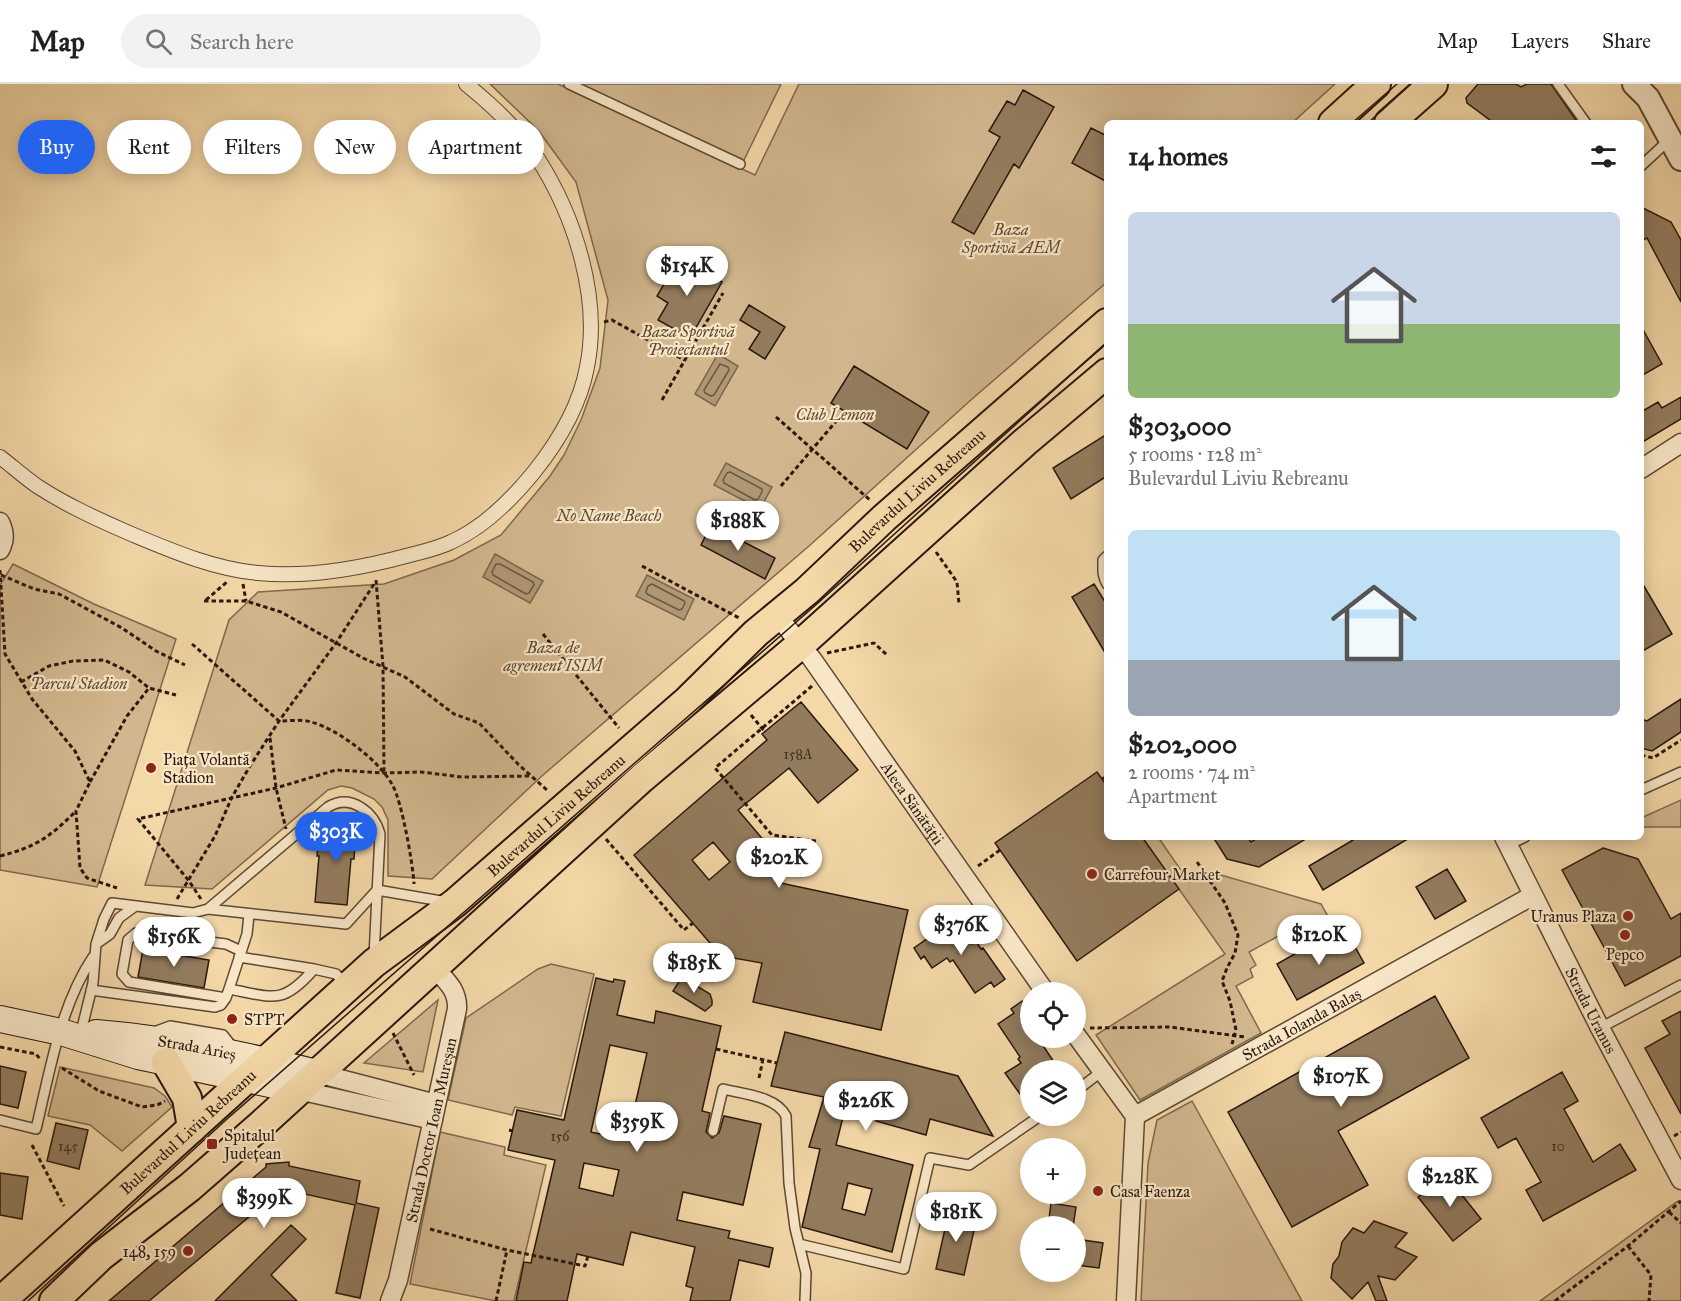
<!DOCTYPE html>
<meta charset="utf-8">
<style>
body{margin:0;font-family:"IM FELL Great Primer",serif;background:#f2f2f2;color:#202124;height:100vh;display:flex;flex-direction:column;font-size:22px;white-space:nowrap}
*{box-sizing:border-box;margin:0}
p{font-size:20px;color:#757577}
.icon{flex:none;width:33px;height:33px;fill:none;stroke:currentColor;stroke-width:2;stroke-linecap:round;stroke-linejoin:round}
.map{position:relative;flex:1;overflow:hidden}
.panel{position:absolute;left:1104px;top:36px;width:540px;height:720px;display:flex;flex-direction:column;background:#fff;border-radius:9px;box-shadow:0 3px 15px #0003}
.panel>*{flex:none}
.banner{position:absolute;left:18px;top:36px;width:570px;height:54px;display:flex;gap:12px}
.buttons{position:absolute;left:1020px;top:898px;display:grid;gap:12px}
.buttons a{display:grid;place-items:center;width:66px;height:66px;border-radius:50%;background:#fff;box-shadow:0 3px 15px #0003;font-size:30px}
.price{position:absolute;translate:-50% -51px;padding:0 14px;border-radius:21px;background:#fff;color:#222;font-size:20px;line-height:39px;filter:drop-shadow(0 2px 3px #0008)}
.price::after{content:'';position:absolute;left:50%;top:36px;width:18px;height:14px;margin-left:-9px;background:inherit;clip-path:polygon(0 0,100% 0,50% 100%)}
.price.active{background:#2563eb;color:#fff}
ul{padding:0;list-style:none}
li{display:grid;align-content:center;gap:12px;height:318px;padding:0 24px}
li span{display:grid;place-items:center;height:186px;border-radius:9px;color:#555}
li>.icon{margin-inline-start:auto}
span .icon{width:108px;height:108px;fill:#fffc;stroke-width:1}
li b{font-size:26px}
h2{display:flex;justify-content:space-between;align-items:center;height:72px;padding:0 24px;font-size:26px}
.tag{padding:0 21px;border-radius:27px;background:#fff;box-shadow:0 3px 15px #0003;font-size:21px;line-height:54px}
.tag.active{background:#2563eb;color:#fff}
header{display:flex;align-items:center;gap:36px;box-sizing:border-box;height:84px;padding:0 30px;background:#fff;border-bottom:2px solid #e0e0e0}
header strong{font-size:28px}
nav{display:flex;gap:33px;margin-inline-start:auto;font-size:21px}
.search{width:420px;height:54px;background:#f2f2f2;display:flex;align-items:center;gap:15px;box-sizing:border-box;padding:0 21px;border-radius:33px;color:#757577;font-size:22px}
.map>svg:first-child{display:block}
</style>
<header>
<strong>Map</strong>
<div class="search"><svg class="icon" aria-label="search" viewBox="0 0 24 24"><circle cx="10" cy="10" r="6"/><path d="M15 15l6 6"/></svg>Search here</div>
<nav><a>Map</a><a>Layers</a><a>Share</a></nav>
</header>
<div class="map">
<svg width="1681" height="1217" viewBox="0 0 1681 1217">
<rect width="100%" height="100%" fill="#f4d8a8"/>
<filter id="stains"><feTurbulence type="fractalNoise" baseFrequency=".00333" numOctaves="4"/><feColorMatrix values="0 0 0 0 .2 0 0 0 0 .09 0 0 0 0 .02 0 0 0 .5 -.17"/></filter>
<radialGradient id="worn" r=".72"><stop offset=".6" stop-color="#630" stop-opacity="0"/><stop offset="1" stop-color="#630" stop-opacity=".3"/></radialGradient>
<path fill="#d2b78e" stroke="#7e684e" stroke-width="1.5" d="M490,0H558L755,91L799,0H1335L1292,39H1107V198L972,315L809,462L543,691L432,795L388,792V736L382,723L374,715L352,704L341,702L328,706L212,805L145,801L229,536L258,508L384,500L454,476L501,451L550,392L564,371L581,336L600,284L608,216L576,98L538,46Z
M581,0H781L743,78Z
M13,480L94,520L176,555L97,803L0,786V501Z
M1681,716V743H1641V734Z
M1142,753H1158L1189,798L1207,787L1321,820L1331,838L1299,852L1284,849L1249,868L1256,881L1250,885L1253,893L1236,902L1261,949L1140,1016L1096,951L1225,870Z
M551,880L594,890L561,1032L515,1023L512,1031L448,1016L466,934L538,885Z
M438,916L423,988L364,979Z
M60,983L154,1004L165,1012L172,1023L122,1067L90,1041L48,1032Z
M1192,1017L1302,1217H1141L1148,1079L1157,1036Z
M440,1048L505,1063L504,1071L546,1081L514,1217H496L410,1200Z
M1678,1117L1681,1120V1217H1540Z"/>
<path fill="#af9773" stroke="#7a644a" stroke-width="1.5" d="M718,270L738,282L715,322L695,310Z
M726,379L772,403L760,425L714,401Z
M495,470L543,497L530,519L483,493Z
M647,491L694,515L684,536L636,512Z"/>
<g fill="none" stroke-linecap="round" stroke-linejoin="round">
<path stroke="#6c5840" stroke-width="1.5" d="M720,280L728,283L729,286L714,311L711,312L705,309L704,306Z
M730,388L762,405V408L758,415L755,416L724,399L723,396L727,389Z
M496,480H500L533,498L534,501L529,509L526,510L493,491L492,488Z
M652,500L684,517L685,519L682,525L679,526L647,510L646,508L648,502Z"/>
</g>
<path fill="#937c5e" stroke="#2a180d" stroke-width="1.5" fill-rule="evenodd" d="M1478,0H1516L1521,3L1527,0H1551L1578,39H1494L1467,19L1466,14Z
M1023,6L1054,23L1019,84L1014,80L974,150L952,138L1000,53L989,47L1007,17L1015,21Z
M1091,44L1107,52V98L1072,79Z
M1641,123L1671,138L1681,156V218L1647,154L1641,157Z
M680,173L722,198L690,254L658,236L668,219L657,212Z
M749,221L785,243L765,275L749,265L760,248L740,236Z
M1641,242L1662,280L1641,292Z
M854,282L929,328L907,365L831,319Z
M1681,313V335L1641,359V328L1658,318L1662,324Z
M1107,350V392L1071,415L1053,384Z
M711,441L775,474L765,495L701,461Z
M1641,497L1672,550L1641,568Z
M1094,500L1107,521V572L1072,513Z
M1681,615V648L1652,667L1641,664V635L1647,637Z
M801,618L858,686L818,719L789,684L738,726L789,786L776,798L908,826L881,946L753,918L762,879L700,868L710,859L634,771L767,656L762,650ZM713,758L730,778L709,796L692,776Z
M1097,688L1107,702V753H1142L1179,805L1077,877L995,759Z
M332,739L363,742L361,760H355L354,775H351L347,821L315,818L319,772H317L319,749L331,750Z
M1213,753H1247L1251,758L1259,753H1309L1259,783L1227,775Z
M1358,753H1411L1323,806L1309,782Z
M1603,764L1638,775L1671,835L1681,829V872L1625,902L1562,786Z
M1447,785L1466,817L1435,835L1416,803Z
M955,835L972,860L976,857L981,865L983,864L1005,895L994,903L991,898L975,909L953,876L950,878L947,874L932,884L924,872L921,875L914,864Z
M1349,852L1364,879L1297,916L1277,880L1314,859L1319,868Z
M143,865L209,876L204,904L138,893Z
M682,893L710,910L712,916V921L705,927L673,907Z
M596,894L613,898L614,895L625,897L617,931L654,939L656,927L721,942L702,1027L710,1029L706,1048L712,1054L719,1049L724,1032L761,1040L743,1121L683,1108L677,1136L730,1147L728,1154L773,1164L769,1183L739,1176L730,1217H690L693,1204L686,1202L695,1163L631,1148L623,1181L577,1170L567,1217H516L524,1178L531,1179L555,1076L508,1066L517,1026L564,1036ZM610,961L647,969L627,1056L591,1048ZM584,1079L619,1086L613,1112L579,1104Z
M1435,912L1469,974L1338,1047L1368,1101L1292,1143L1228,1028Z
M1022,917L1030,931V954H1038L1060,987H1030V1003L1020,1010L1005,989L1021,979L1018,975L1020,973L998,940L1014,929L1011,925Z
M1681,927V1030L1645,964L1670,950L1662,937Z
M785,948L958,992L993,1052L930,1035L926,1051L876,1037L877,1024L847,1017L836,1061L913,1081L892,1168L802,1143L820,1065L809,1063L824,1013L771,1002ZM848,1099L872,1105L865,1131L842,1125Z
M0,982L26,988L18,1024L0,1020Z
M1562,988L1578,1017L1564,1025L1593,1078L1620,1060L1636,1086L1543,1137L1526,1106L1541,1098L1516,1054L1498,1064L1481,1034Z
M56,1039L88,1046L79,1085L47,1077Z
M289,1078V1082L360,1097L356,1119L379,1124L360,1214L336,1209L355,1121L282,1105L149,1217H109L266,1083V1080Z
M0,1089L28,1093L22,1135L0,1131Z
M1446,1091L1481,1135L1453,1157L1418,1113Z
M1051,1119L1076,1123L1073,1143H1048Z
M949,1127L977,1133L964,1191L936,1185Z
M1374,1137L1407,1149L1395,1163L1417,1173L1395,1196L1378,1192L1387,1217H1376L1368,1198L1352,1215L1331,1194L1333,1180L1339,1172L1342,1158L1353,1144L1364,1149Z
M291,1141L306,1155L271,1191L297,1217H215Z
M1076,1155L1103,1159L1099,1184L1076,1181Z"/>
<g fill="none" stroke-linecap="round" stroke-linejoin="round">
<defs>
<path id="service" d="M569,0L740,80
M1558,0L1586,39
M1641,82L1669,56
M1107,472L1103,476C1103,486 1102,492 1107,500
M1641,706L1681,688
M1508,761L1525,753
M208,825L328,723C351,709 374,728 380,750L374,872
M96,860L110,850L119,834L134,823
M239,873L314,885L336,890L346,901
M229,905C273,913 282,922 314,885
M91,906L215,923L221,921L226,914L247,850L249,831
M226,914L129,898L122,890L128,856L136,849L226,860L241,867
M1600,944L1681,901
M81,948L93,899L96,860L104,835L112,819L193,829L208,825L346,840L377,806L447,818
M154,948L170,942L223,951L234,965
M1076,1007L1101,988
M0,1036L36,1045C50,987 60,922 93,873
M713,1047L723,1005C742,1010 776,1012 786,1032L789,1099L795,1144L806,1189L805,1217
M799,1160L904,1185L930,1074L969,1081L1040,1032"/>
<path id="pedestrian" d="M0,373C12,382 24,393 37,402C66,421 97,435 129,449C170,466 213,485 258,489C308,494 358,485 406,472C421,468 437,465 451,458C483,444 512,415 534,388C558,358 580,321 587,283C601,214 575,133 538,75C520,47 492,21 466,0"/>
<g id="minor">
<path d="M1641,385L1681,359"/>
<path d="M0,438C5,449 5,456 0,466"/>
<path id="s1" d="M777,531L812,575L1046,909"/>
<path id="s2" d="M1504,753L1600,944L1681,1096"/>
<path d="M1076,951L1135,1032L1126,1217"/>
<path d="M317,989L436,1020"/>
<path d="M298,1006L433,1036"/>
<path id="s3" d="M1135,1032L1532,812"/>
<path id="s4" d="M390,1217L398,1196L457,925C458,905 445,896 433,882"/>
</g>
<path id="tertiary" d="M1634,0L1648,14L1681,75"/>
<g id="secondary">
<path d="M0,935L61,948L138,972L298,1006"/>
<path id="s5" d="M96,949C171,955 244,971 317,989"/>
</g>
<g id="primary">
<path d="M1333,39L1376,0"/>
<path d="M1389,39L1433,0"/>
<path d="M166,978L187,1014L192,1044"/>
<path id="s6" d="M1,1217L374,879L455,819L688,616L756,549L807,507L884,434L1107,239"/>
<path d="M54,1217L101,1172L190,1103L262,1040L642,694L801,560L1025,358L1107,289"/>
</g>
</defs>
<use href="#service" stroke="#5c4834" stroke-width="12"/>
<use href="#pedestrian" stroke="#5c4834" stroke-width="16"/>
<use href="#minor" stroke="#5c4834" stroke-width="21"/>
<use href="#tertiary" stroke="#5c4834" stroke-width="26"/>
<use href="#secondary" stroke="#2a180d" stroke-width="28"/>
<use href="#primary" stroke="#2a180d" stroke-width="32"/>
<path stroke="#2a180d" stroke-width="3" stroke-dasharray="4.5 3" stroke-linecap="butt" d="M604,238L612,236L684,276
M662,316L723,209
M776,333L871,417
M781,402L838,335
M936,468L957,498L959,520
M642,482L741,535
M0,486L5,570L32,615L75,667L90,698L76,727L80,784L87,794L117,804
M1,491L34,505L59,510L122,544L156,567L185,581
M376,496L383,582L384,687
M243,500L246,517
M206,516L228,497
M204,517H246L281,528L363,574L405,593L454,630L479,639L518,680L547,706
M543,550L619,644
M192,560L279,637C289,637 302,635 311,638C338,645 380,677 393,702C402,719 413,780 414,800
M827,569L874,559L887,571
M21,598L49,582L73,577L104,576L129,588L149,604
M812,602L715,684L772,751L816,757
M751,631L765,648
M270,654L276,704L286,745
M1641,671L1653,674L1681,656
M1102,695L1107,692
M90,698L127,632L149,604L176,611
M606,755L684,846L693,839
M0,772C36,763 50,753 76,727
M1197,778L1225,819L1238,851L1235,869L1227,884L1222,897L1230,917L1236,946L1232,960
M978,782L1000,766
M177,815L215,752L232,713L250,682L279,637L336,559L376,497
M201,815L189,797L138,735L276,704L336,686L384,689L421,688L462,693L531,692
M1090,944L1170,943L1245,953
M393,949L414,991
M0,963L36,970L40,975
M716,965L777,979
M62,984L99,1007L142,1023L157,1021L165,1017
M759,994L763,975
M509,1046L513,1047
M1674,1052L1681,1048
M32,1061L64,1122
M1669,1128L1681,1139
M430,1145L507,1166L585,1182L588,1172
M1628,1162L1651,1191L1649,1217
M496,1217L507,1166
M1555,1217L1628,1162L1681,1117"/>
<use href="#service" stroke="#f8e6c6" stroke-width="9"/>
<use href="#pedestrian" stroke="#f8e6c6" stroke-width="14"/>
<use href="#minor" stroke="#f8e6c6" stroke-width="18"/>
<use href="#tertiary" stroke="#f8e6c6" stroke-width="22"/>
<use href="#secondary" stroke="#f8e6c6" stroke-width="26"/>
<use href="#primary" stroke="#f4d8a8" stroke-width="28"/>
<path stroke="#2a180d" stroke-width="1.5" d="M1352,39L1397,0
M1368,39L1411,0
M28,1217L227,1035L818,519L1107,258"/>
</g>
<g fill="#8f2418" stroke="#f8e6c6" stroke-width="2">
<circle cx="151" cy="684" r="6"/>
<circle cx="1092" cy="790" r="6"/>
<circle cx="1628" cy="832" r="6"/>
<circle cx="1625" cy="851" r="6"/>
<circle cx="232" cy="935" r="6"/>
<rect x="206" y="1054" width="12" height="12" rx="3"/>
<circle cx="1098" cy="1107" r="6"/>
<circle cx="188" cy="1167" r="6"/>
</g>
<g text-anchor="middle" stroke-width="4.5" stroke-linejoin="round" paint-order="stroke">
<g font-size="14" fill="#443121">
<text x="798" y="675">158A</text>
<text x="560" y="1057">156</text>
<text x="68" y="1067">145</text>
<text x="1558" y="1067">10</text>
</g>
<g font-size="16" font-style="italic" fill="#5c4834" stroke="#f8e6c6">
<text x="1011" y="151">Baza<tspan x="1011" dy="18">Sportivă AEM</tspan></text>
<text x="688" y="253">Baza Sportivă<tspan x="688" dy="18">Proiectantul</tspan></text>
<text x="835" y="336">Club Lemon</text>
<text x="609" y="437">No Name Beach</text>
<text x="553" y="569">Baza de<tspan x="553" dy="18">agrement ISIM</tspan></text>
<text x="79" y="605">Parcul Stadion</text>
</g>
<g font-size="16" fill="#2a180d" stroke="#f8e6c6">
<text dy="6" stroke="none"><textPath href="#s6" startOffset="1224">Bulevardul Liviu Rebreanu</textPath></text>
<text dy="6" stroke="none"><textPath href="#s1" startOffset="232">Aleea Sănătății</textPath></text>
<text dy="6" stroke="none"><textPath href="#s6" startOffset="738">Bulevardul Liviu Rebreanu</textPath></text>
<text dy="6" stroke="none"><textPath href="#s2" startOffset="194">Strada Uranus</textPath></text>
<text dy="6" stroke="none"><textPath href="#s3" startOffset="190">Strada Iolanda Balaș</textPath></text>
<text dy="6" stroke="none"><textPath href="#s5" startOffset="102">Strada Arieș</textPath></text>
<text dy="6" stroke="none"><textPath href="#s4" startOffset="176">Strada Doctor Ioan Mureșan</textPath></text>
<text dy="6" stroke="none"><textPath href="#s6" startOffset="252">Bulevardul Liviu Rebreanu</textPath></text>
</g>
<g font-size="16" fill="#2a180d" stroke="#f8e6c6" text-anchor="start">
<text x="163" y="681">Piața Volantă<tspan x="163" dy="18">Stadion</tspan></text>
<text x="1104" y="796">Carrefour Market</text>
<text x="1616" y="838" text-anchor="end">Uranus Plaza</text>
<text x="1625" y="876" text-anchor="middle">Pepco</text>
<text x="244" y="941">STPT</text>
<text x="224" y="1057">Spitalul<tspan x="224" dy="18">Județean</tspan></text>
<text x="1110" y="1113">Casa Faenza</text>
<text x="176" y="1173" text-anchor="end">148, 159</text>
</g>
</g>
<rect width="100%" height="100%" filter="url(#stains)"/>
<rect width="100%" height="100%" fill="url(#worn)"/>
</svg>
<div class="buttons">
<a><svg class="icon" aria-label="locate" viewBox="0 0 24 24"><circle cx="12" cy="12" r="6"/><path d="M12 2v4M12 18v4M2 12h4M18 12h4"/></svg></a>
<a><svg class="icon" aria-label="layers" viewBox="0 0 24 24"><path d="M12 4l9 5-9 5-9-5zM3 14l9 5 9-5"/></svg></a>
<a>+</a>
<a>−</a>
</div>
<b class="price" style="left:687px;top:213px">$154K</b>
<b class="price" style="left:738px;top:468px">$188K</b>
<b class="price active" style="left:336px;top:779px">$303K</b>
<b class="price" style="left:779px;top:805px">$202K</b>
<b class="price" style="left:961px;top:872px">$376K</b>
<b class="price" style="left:1319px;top:882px">$120K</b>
<b class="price" style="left:174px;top:884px">$156K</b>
<b class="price" style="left:694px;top:910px">$185K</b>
<b class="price" style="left:1341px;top:1024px">$107K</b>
<b class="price" style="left:866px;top:1048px">$226K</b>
<b class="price" style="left:637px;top:1069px">$359K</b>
<b class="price" style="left:1450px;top:1124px">$228K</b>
<b class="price" style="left:264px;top:1145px">$399K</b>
<b class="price" style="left:956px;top:1159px">$181K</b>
<div class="banner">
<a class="tag active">Buy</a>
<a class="tag">Rent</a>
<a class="tag">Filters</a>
<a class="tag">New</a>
<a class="tag">Apartment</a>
</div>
<section class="panel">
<h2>14 homes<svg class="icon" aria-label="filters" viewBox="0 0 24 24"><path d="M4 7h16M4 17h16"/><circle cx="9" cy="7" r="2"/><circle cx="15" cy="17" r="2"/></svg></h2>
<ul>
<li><span style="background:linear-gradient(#c9d6e8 60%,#8fb573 0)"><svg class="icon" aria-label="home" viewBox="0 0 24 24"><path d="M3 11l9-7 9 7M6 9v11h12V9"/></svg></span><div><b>$303,000</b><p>5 rooms · 128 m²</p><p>Bulevardul Liviu Rebreanu</p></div></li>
<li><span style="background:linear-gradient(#bfe0f5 70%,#9aa5b1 0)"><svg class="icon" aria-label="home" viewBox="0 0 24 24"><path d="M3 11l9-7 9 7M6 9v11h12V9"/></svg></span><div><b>$202,000</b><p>2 rooms · 74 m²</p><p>Apartment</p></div></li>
</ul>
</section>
</div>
